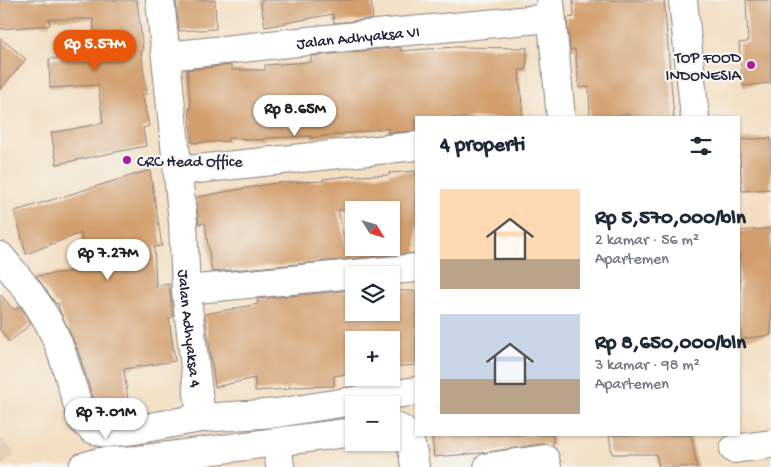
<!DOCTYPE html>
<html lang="id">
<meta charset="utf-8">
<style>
body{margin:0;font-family:"Gochi Hand",sans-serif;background:#f2f2f3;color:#1f2937;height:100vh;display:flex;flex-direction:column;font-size:19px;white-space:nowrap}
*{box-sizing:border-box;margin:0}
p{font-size:16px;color:#747a83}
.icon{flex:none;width:28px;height:28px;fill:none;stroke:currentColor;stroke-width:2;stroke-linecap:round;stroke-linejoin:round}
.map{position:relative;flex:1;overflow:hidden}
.drawer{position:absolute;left:415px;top:116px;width:325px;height:320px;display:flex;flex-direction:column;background:#fff;border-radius:0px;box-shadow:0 1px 4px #0004}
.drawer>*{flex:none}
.needle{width:32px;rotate:127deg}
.buttons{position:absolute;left:345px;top:201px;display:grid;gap:10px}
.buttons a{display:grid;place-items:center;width:55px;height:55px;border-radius:0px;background:#fff;box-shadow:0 1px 4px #0004;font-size:25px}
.price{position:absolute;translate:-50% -42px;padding:0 11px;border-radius:18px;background:#fff;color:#222;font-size:16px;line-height:32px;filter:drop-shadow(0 1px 2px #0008)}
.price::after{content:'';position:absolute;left:50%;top:30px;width:15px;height:11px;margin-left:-8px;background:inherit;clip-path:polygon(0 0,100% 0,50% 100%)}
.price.on{background:#ea580c;color:#fff}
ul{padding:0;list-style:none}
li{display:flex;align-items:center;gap:15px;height:125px;padding:0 25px}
li span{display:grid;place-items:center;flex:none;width:140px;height:100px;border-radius:0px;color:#555}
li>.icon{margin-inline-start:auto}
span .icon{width:60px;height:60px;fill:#fffc;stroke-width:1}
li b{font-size:21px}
h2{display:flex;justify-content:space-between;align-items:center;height:60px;padding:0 25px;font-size:21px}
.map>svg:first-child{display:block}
</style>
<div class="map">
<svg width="771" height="467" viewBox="0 0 771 467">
<rect width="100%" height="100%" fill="#f6f6f2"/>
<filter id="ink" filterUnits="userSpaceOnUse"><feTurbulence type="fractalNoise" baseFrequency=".02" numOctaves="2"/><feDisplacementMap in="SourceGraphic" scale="10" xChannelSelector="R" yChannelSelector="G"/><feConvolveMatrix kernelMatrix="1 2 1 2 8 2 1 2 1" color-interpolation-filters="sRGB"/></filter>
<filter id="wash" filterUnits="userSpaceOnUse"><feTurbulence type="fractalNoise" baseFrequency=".0096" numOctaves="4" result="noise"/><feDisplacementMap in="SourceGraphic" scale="20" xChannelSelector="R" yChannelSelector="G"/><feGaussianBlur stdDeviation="1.12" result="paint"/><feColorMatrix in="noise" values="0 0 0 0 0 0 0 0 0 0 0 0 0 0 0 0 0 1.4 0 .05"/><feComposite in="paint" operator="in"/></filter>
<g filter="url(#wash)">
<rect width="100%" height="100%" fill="#f3dec1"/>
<path fill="#e0cdb2" d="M0,437L15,453L1,467H0Z"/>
<g id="blocks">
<path fill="#d29e6d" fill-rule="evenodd" d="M0,0H137L143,51H141L147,94H142L149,126L143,128L146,146L57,164L51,133L103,123L98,85L50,88L49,59L96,56L93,19H49L50,25L0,29Z
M176,0H215L216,29L179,31Z
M260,0H371L373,19L334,23L333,14L265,27Z
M573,0H664L674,118H629V114L590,118L589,87L579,88L575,49L570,50L567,18L574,17Z
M746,0H771V83L743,86L739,43L748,42Z
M0,38L26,59L0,90Z
M400,47L401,51L455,47L527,48L526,70H519L523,118H416V131L388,133V128L311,138V136L264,138V140L228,138V141L192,143L189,108H191L187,70L231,65L232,70H265V65L311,62V56Z
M771,138V189L742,191L739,140Z
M150,170L162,246L154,247L156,286L169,284L173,317L169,318L175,361L124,369L129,409L98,414L78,351L59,309L58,303L56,304L36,276L85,270L81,233L26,254L15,211Z
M416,171V253L212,272L205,223L199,224L196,197L276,183L324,181L323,179L349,176L390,175L389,173ZM338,210H392L394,248H346Z
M771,228V335L741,339L739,231Z
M354,290V312H391V291H416V365L391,367V340H354V373L334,376V386L289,387V389L255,391V378L215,387L205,314L258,304L257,299Z
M0,294L14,310L20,306L31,324L9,342L0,330Z
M432,435H553V446L543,444L481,453L434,457Z
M609,435H691L697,467H659L656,454H612Z"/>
</g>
</g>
<g filter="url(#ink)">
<use href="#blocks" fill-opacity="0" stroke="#8a807e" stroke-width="1"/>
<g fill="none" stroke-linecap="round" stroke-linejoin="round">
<defs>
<g id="minor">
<path id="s1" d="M160,0L183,223L186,290L201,418"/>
<path d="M683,0L695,118"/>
<path d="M550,1L561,118"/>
<path id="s2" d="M167,56L365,35L551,18"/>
<path d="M178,171L416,146"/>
<path d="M0,256C21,281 42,306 55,336C67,363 73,393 83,421L92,429L106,433L134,430L201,418L277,413L416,391"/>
<path d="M186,290L416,268"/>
<path d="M391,427C411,426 413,453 415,467"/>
<path d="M277,443L280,467"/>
<path d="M734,449L771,444"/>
<path d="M83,467L100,462L138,460L354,432"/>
<path d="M488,467L545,459L547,467"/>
</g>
</defs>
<use href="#minor" stroke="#8a807e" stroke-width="30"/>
<use href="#minor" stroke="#fff" stroke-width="28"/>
</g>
</g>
<g fill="#b5179e" stroke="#f6f6f2" stroke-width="2">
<circle cx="751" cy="65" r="5"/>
<circle cx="127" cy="160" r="5"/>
</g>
<g text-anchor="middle" stroke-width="4.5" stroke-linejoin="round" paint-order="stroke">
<g font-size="16" fill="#22223b" stroke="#f6f6f2">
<text dy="6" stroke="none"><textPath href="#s2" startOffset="192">Jalan Adhyaksa VI</textPath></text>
<text dy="6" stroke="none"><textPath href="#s1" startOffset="330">Jalan Adhyaksa 4</textPath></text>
</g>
<g font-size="16" fill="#22223b" stroke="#f6f6f2" text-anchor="end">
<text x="741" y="62">TOP FOOD<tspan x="741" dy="18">INDONESIA</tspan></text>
<text x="137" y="166" text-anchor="start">CRC Head Office</text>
</g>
</g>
</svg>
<div class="buttons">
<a><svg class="needle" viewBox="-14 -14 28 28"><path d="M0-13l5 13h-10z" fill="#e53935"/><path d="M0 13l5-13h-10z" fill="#747a83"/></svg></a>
<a><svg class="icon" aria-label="layers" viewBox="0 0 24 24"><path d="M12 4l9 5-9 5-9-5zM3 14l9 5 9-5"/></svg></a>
<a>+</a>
<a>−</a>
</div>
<b class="price on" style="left:95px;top:72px">Rp 5.57M</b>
<b class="price" style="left:295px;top:137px">Rp 8.65M</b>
<b class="price" style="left:108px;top:281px">Rp 7.27M</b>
<b class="price" style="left:106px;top:440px">Rp 7.01M</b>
<section class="drawer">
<h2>4 properti<svg class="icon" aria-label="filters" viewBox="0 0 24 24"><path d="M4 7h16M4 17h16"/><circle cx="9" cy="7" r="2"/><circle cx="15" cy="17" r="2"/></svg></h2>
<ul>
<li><span style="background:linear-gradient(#ffd9b3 70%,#b9a48a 0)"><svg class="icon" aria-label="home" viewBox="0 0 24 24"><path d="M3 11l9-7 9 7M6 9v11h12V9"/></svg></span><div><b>Rp 5,570,000/bln</b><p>2 kamar · 56 m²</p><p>Apartemen</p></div></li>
<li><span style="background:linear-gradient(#c9d6e8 65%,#b9a48a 0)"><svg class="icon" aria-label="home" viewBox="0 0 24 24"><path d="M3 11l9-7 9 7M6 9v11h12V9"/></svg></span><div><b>Rp 8,650,000/bln</b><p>3 kamar · 98 m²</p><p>Apartemen</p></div></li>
</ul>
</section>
</div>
